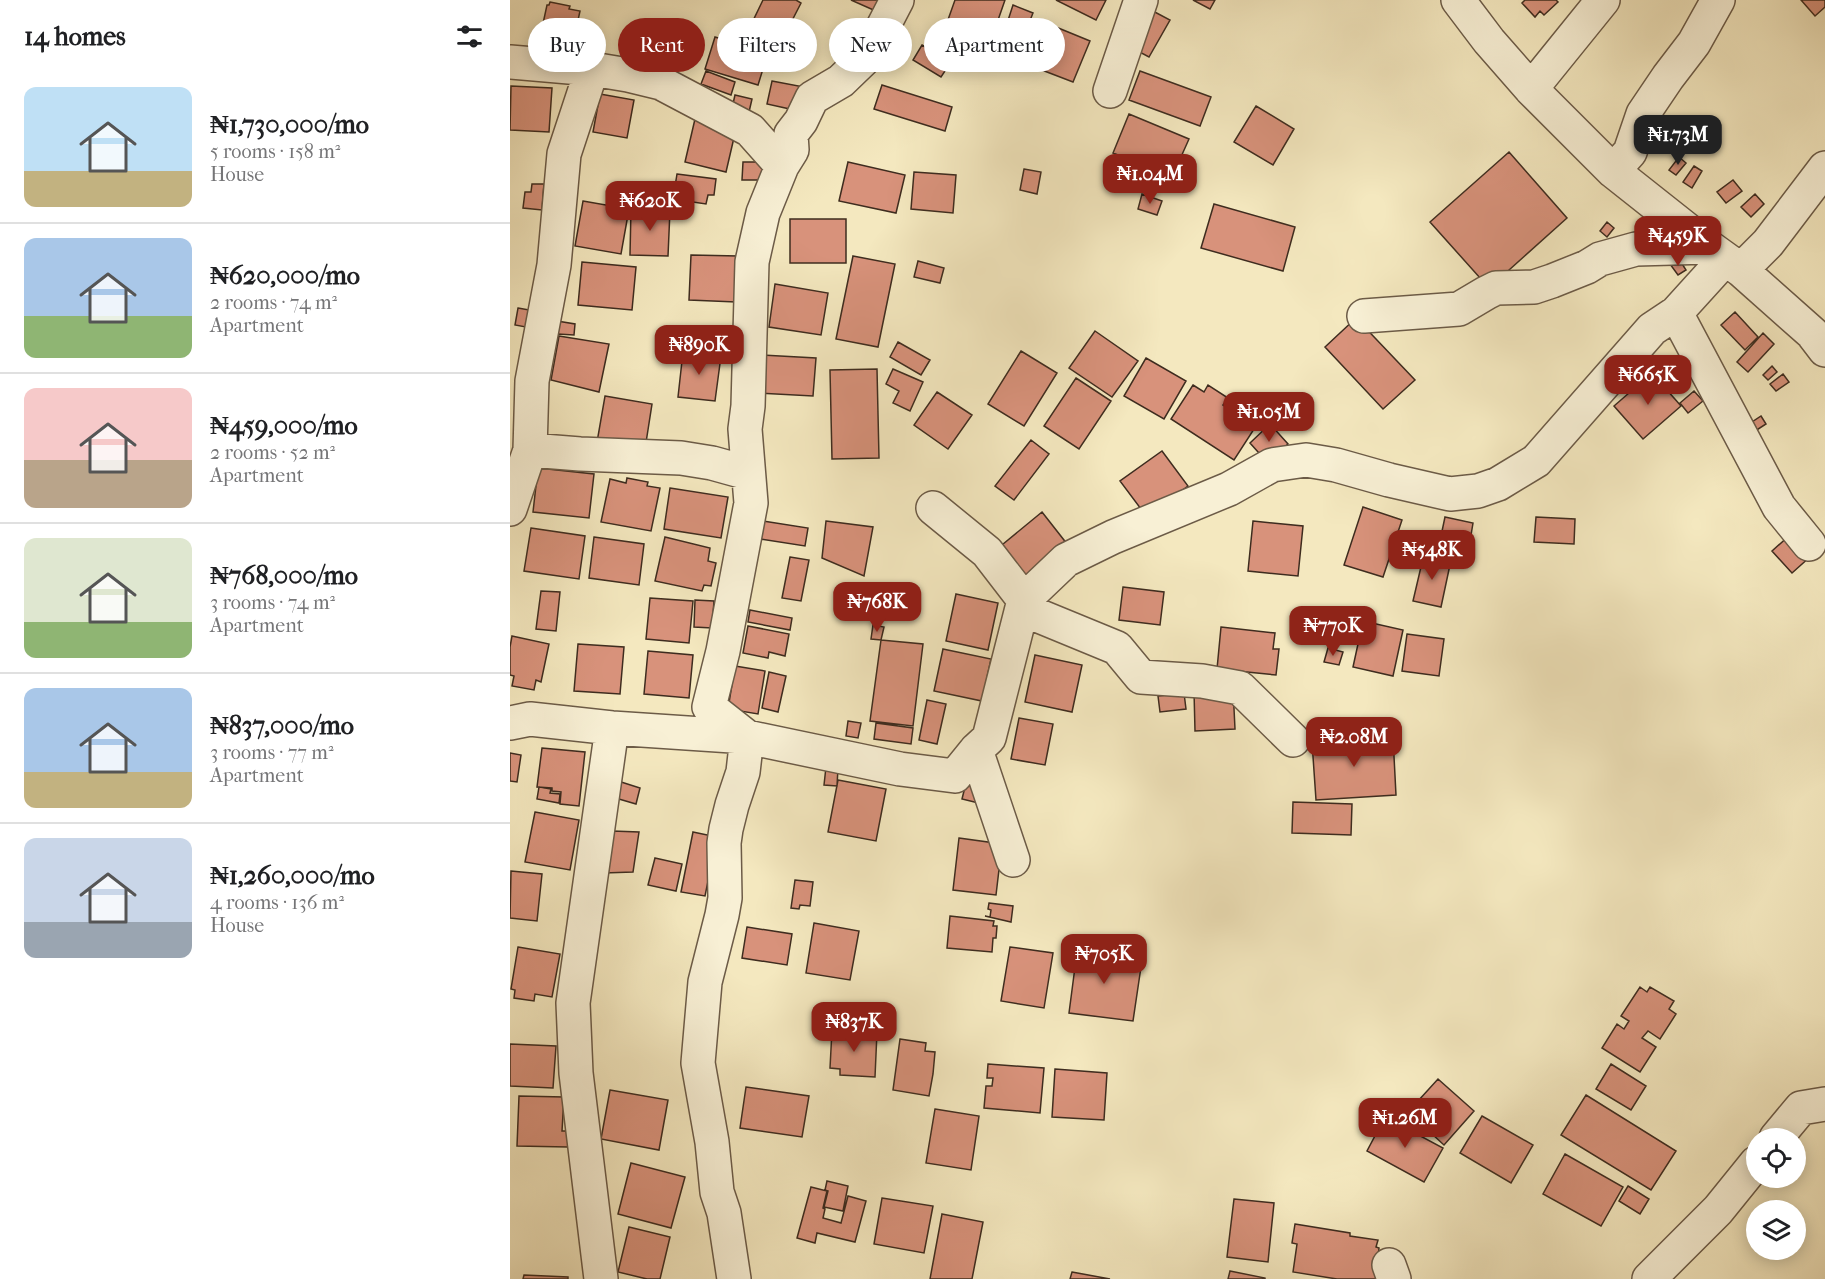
<!DOCTYPE html>
<meta charset="utf-8">
<style>
body{margin:0;font-family:"IM FELL French Canon",serif;background:#f6f6f6;color:#202124;height:100vh;display:flex;flex-direction:column;font-size:22px;white-space:nowrap}
*{box-sizing:border-box;margin:0}
p{font-size:20px;color:#757577}
.icon{flex:none;width:33px;height:33px;fill:none;stroke:currentColor;stroke-width:2;stroke-linecap:round;stroke-linejoin:round}
.map{position:relative;flex:1;overflow:hidden}
.panel{display:flex;flex-direction:column;background:#fff;width:510px}
.panel>*{flex:none}
.guide{position:absolute;left:18px;top:18px;width:570px;height:54px;display:flex;gap:12px}
.tools{position:absolute;left:1236px;top:1128px;display:grid;gap:12px}
.tools a{display:grid;place-items:center;width:60px;height:60px;border-radius:50%;background:#fff;box-shadow:0 3px 15px #0003;font-size:30px}
.price{position:absolute;translate:-50% -51px;padding:0 14px;border-radius:12px;background:#8f2418;color:#fff;font-size:20px;line-height:39px;filter:drop-shadow(0 2px 3px #0008)}
.price::after{content:'';position:absolute;left:50%;top:36px;width:18px;height:14px;margin-left:-9px;background:inherit;clip-path:polygon(0 0,100% 0,50% 100%)}
.price.current{background:#222;color:#fff}
ul{padding:0;list-style:none}
li{display:flex;align-items:center;gap:18px;height:150px;padding:0 24px}
li+li{border-top:2px solid #e0e0e0}
li span{display:grid;place-items:center;flex:none;width:168px;height:120px;border-radius:12px;color:#555}
li>.icon{margin-inline-start:auto}
span .icon{width:72px;height:72px;fill:#fffc;stroke-width:1}
li b{font-size:26px}
h2{display:flex;justify-content:space-between;align-items:center;height:72px;padding:0 24px;font-size:26px}
.pill{padding:0 21px;border-radius:27px;background:#fff;box-shadow:0 3px 15px #0003;font-size:21px;line-height:54px}
.pill.current{background:#8f2418;color:#fff}
main{display:flex;flex:1;min-height:0}
.map>svg:first-child{display:block}
</style>
<main>
<section class="panel">
<h2>14 homes<svg class="icon" aria-label="filters" viewBox="0 0 24 24"><path d="M4 7h16M4 17h16"/><circle cx="9" cy="7" r="2"/><circle cx="15" cy="17" r="2"/></svg></h2>
<ul>
<li><span style="background:linear-gradient(#bfe0f5 70%,#c2b280 0)"><svg class="icon" aria-label="home" viewBox="0 0 24 24"><path d="M3 11l9-7 9 7M6 9v11h12V9"/></svg></span><div><b>₦1,730,000/mo</b><p>5 rooms · 158 m²</p><p>House</p></div></li>
<li><span style="background:linear-gradient(#a9c7e8 65%,#8fb573 0)"><svg class="icon" aria-label="home" viewBox="0 0 24 24"><path d="M3 11l9-7 9 7M6 9v11h12V9"/></svg></span><div><b>₦620,000/mo</b><p>2 rooms · 74 m²</p><p>Apartment</p></div></li>
<li><span style="background:linear-gradient(#f6c9c9 60%,#b9a48a 0)"><svg class="icon" aria-label="home" viewBox="0 0 24 24"><path d="M3 11l9-7 9 7M6 9v11h12V9"/></svg></span><div><b>₦459,000/mo</b><p>2 rooms · 52 m²</p><p>Apartment</p></div></li>
<li><span style="background:linear-gradient(#dfe7d0 70%,#8fb573 0)"><svg class="icon" aria-label="home" viewBox="0 0 24 24"><path d="M3 11l9-7 9 7M6 9v11h12V9"/></svg></span><div><b>₦768,000/mo</b><p>3 rooms · 74 m²</p><p>Apartment</p></div></li>
<li><span style="background:linear-gradient(#a9c7e8 70%,#c2b280 0)"><svg class="icon" aria-label="home" viewBox="0 0 24 24"><path d="M3 11l9-7 9 7M6 9v11h12V9"/></svg></span><div><b>₦837,000/mo</b><p>3 rooms · 77 m²</p><p>Apartment</p></div></li>
<li><span style="background:linear-gradient(#c9d6e8 70%,#9aa5b1 0)"><svg class="icon" aria-label="home" viewBox="0 0 24 24"><path d="M3 11l9-7 9 7M6 9v11h12V9"/></svg></span><div><b>₦1,260,000/mo</b><p>4 rooms · 136 m²</p><p>House</p></div></li>
</ul>
</section>
<div class="map">
<svg width="1315" height="1279" viewBox="0 0 1315 1279">
<rect width="100%" height="100%" fill="#f4e8bf"/>
<filter id="stains"><feTurbulence type="fractalNoise" baseFrequency=".00333" numOctaves="4"/><feColorMatrix values="0 0 0 0 .2 0 0 0 0 .09 0 0 0 0 .02 0 0 0 .5 -.17"/></filter>
<radialGradient id="worn" r=".72"><stop offset=".6" stop-color="#630" stop-opacity="0"/><stop offset="1" stop-color="#630" stop-opacity=".3"/></radialGradient>
<path fill="#d8927b" stroke="#3e2c1f" stroke-width="1.5" d="M253,0H286L291,3L271,42L240,27Z
M341,0H374L368,12Z
M445,0H495L479,46L434,31Z
M546,0H596L586,20Z
M683,0H705L700,9Z
M1015,0H1046L1048,2L1034,15L1030,11L1025,17L1012,3Z
M1291,0H1315V7L1305,16Z
M40,2L60,6L59,9L70,11L62,48L52,46L50,52L31,49L32,42H29L37,5H39Z
M503,5L523,13L507,53L490,45Z
M641,10L660,20L639,57L620,47Z
M541,25L580,41L563,82L524,67Z
M205,37L258,53L248,85L195,69Z
M412,45L441,62L431,77L403,60Z
M196,71L225,82L221,95L191,84Z
M630,71L701,97L690,126L619,100Z
M262,81L294,87L289,111L257,104Z
M372,85L442,107L435,131L364,109Z
M1,86L42,88L39,132L0,130Z
M90,94L124,100L117,138L83,132Z
M225,95L242,99L239,112L222,108Z
M746,106L784,129L763,165L724,142Z
M619,114L679,139L662,177L603,153Z
M185,119L226,129L216,172L175,162Z
M999,152L1057,218L979,288L920,222Z
M1169,157L1176,163L1166,175L1159,170Z
M233,162H256V180H232Z
M338,162L395,175L386,213L329,201Z
M1184,166L1192,171L1182,188L1173,182Z
M514,169L531,172L527,194L510,190Z
M404,172L446,175L443,213L401,209Z
M167,174L206,179L204,195H198L196,204L163,199Z
M1223,180L1232,191L1216,203L1207,192Z
M22,184H34L32,210L13,208L15,192H21Z
M632,194L652,201L647,215L628,209Z
M1245,194L1254,204L1241,217L1231,207Z
M73,201L119,209L111,254L65,246Z
M704,204L785,227L773,271L691,248Z
M121,209L160,210L158,256L120,255Z
M280,219H336V263H280Z
M1097,222L1104,228L1097,237L1090,231Z
M181,255L228,256L226,302L179,300Z
M343,256L385,264L368,347L326,339Z
M1169,259L1176,270L1168,275L1160,264Z
M408,261L434,268L430,283L404,277Z
M72,262L126,267L122,310L68,305Z
M265,284L318,293L311,335L259,327Z
M8,308L25,311L21,328L5,325Z
M1225,312L1248,337L1235,350L1211,325Z
M846,318L905,380L873,409L815,347Z
M47,321L65,324L64,335L48,334L47,343H44Z
M585,331L628,361L602,397L559,368Z
M1253,333L1264,344L1238,372L1227,362Z
M49,336L99,344L89,392L41,380Z
M388,342L420,360L411,375L380,357Z
M511,351L547,373L514,426L478,404Z
M173,352L211,356L205,401L168,397Z
M251,355L306,358L303,396L248,393Z
M636,358L676,381L654,419L614,396Z
M1150,360L1165,375L1168,371L1179,381L1169,392L1143,368Z
M1262,366L1267,372L1258,380L1253,375Z
M367,369L369,458L322,459L320,370Z
M383,369L413,382L400,411L383,403L389,391L376,384Z
M1142,373L1171,406L1133,439L1104,406Z
M1273,374L1279,382L1266,391L1260,384Z
M566,378L601,401L569,449L534,426Z
M683,385L694,392L698,385L718,398L713,405L746,426L724,460L661,419Z
M1184,391L1193,401L1178,413L1170,403Z
M427,392L462,415L438,449L404,425Z
M95,396L142,404L135,449L87,442Z
M1251,416L1256,424L1239,435L1233,428Z
M760,424L778,444L757,462L740,443Z
M521,440L539,454L504,500L485,486Z
M652,451L678,486L637,517L610,481Z
M28,468L84,474L79,518L23,512Z
M117,478L138,482L137,486L150,488L141,531L91,522L100,479L116,483Z
M160,488L218,497L211,538L154,529Z
M853,507L892,520L873,577L834,565Z
M532,512L561,549L517,585L487,549Z
M935,517L963,523L960,541L931,536Z
M1026,517L1065,519L1064,544L1024,542Z
M253,521L298,528L295,546L250,539Z
M316,521L363,527L354,576L312,558Z
M743,521L793,526L788,576L738,571Z
M21,528L75,536L69,579L14,571Z
M1281,534L1301,556L1282,573L1262,551Z
M84,537L134,544L129,585L79,578Z
M155,537L200,548L198,561L206,563L201,586L194,585L192,591L145,581Z
M914,554L941,560L931,607L903,601Z
M280,557L299,560L291,601L272,598Z
M613,587L654,592L650,625L609,620Z
M31,591L50,592L46,631L26,629Z
M446,594L488,603L478,650L436,641Z
M140,598L183,601L179,643L136,639Z
M185,600L204,601L202,628L184,627Z
M240,610L282,618L280,630L238,622Z
M853,621L893,630L883,676L843,667Z
M363,625L374,627L371,640L361,639Z
M238,626L279,634L275,656L259,652L258,658L233,653Z
M711,627L765,633L763,649H769L766,675L707,669Z
M897,634L934,639L929,676L892,671Z
M2,636L39,644L31,682L26,680L24,690L2,686L4,676L0,675V647Z
M371,640L413,644L403,726L360,721Z
M68,644L114,647L110,694L64,691Z
M818,648L833,652L829,665L814,662Z
M433,649L481,659L472,701L424,691Z
M138,651L183,655L179,698L134,694Z
M525,655L572,665L562,712L515,702Z
M225,666L255,671L248,714L218,709Z
M259,672L276,676L268,712L252,708Z
M723,688L725,729L685,731L684,691Z
M674,693L676,709L650,712L648,696Z
M417,700L436,704L427,744L409,740Z
M509,718L543,724L535,765L501,759Z
M338,721L351,723L348,738L336,736Z
M366,723L403,728L401,744L364,739Z
M883,737L886,795L806,800L802,742Z
M32,748L75,752L69,806L50,804L51,792L42,791V788L27,787Z
M0,753L11,755L7,782L0,781Z
M316,767L328,768L327,786L314,785Z
M328,780L376,789L366,841L318,832Z
M108,781L130,788L126,804L102,797Z
M456,783L485,790L481,806L452,799Z
M29,787L41,789L40,793L50,794L49,803L27,799Z
M783,802L842,804L841,835L782,833Z
M25,812L69,820L60,870L15,862Z
M102,831L129,832L123,872L94,873Z
M183,832L207,837L195,896L171,892Z
M449,838L492,844L486,895L443,890Z
M145,858L172,864L166,891L138,885Z
M1,871L32,874L27,921L0,918Z
M285,880L303,882L300,906L290,905L289,909L281,908Z
M479,903L503,906L501,922L475,916L480,917L481,910L478,909Z
M440,916L484,921L483,926H487L486,938H483L482,952L437,948Z
M304,923L349,931L340,980L296,973Z
M237,927L282,934L277,965L232,958Z
M568,944L607,949L605,964L631,967L623,1021L559,1013Z
M8,947L50,954L42,997L25,994L24,1001L4,998L5,990L1,989Z
M500,947L543,953L534,1008L491,1001Z
M1130,987L1137,992L1140,987L1164,1001L1159,1009L1166,1014L1150,1039L1138,1031L1132,1038L1146,1047L1130,1072L1092,1048L1107,1024L1114,1029L1119,1021L1111,1016Z
M322,1030L367,1032L365,1077L330,1075V1069L320,1068Z
M390,1039L416,1043L415,1051L425,1052L423,1074L419,1096L383,1090Z
M0,1044L46,1046L43,1088L0,1086Z
M478,1064L534,1068L530,1113L474,1108L476,1086H482L483,1078H477Z
M1101,1064L1136,1086L1121,1110L1086,1089Z
M545,1069L597,1073L594,1120L542,1117Z
M928,1079L964,1111L934,1145L898,1112Z
M236,1087L299,1096L292,1137L230,1128Z
M100,1090L158,1100L149,1150L91,1139Z
M1076,1095L1166,1151L1141,1190L1051,1135Z
M9,1096L54,1097L52,1131H59L58,1147L7,1146Z
M425,1109L469,1116L461,1170L416,1163Z
M972,1116L1023,1145L1001,1183L950,1153Z
M875,1117L933,1148L914,1182L857,1151Z
M1055,1154L1113,1187L1091,1226L1033,1194Z
M121,1163L175,1177L161,1228L108,1214Z
M317,1181L338,1186L333,1211L314,1207L318,1191L315,1190Z
M1118,1186L1139,1199L1130,1214L1109,1201Z
M301,1187L317,1191L313,1208L315,1209L313,1218L331,1223L338,1196L356,1201L345,1242L307,1233L305,1243L287,1238Z
M372,1198L423,1206L414,1253L364,1244Z
M724,1199L764,1203L758,1262L717,1257Z
M432,1214L473,1222L462,1279H420Z
M785,1224L840,1233V1236L868,1240L866,1247L869,1248L867,1265V1279H827L783,1272L787,1244L782,1243Z
M119,1227L160,1237L150,1279H137L108,1272Z
M720,1271L755,1278V1279H718Z
M562,1272L600,1279H560Z
M14,1275L58,1277V1279H13Z"/>
<g fill="none" stroke-linecap="round" stroke-linejoin="round">
<defs>
<path id="minor" d="M948,0L979,41L1021,89L1103,171L1199,247L1231,270L1302,333L1315,350
M0,62L82,69L118,75L151,83L240,130L272,166
M1021,89L1093,0
M600,91L631,0
M1103,171L1120,152L1133,114L1158,77L1184,43L1208,0
M1231,270L1258,243L1315,168
M1166,313L1269,507L1299,544
M854,316L949,309L976,293L986,288L1024,287L1042,281L1077,267L1090,259L1126,249L1199,247
M20,450L70,454L171,458L202,463L238,473
M423,508L477,552L514,600
M0,509L20,450L22,381L44,265L54,154L82,69
M512,609L607,648L631,677L692,681L730,688L783,740
M0,723L20,719L102,728L237,737L390,769L445,776L466,750L479,738L514,600L556,560L603,537L719,489L762,465L796,460L826,465L879,480L940,494L968,491L988,484L1026,461L1142,329L1166,313L1215,259
M466,750L503,860
M1266,1138L1291,1108L1315,1104
M879,1265L884,1279
M91,1279L66,1073L63,1003L102,728
M224,1279L214,1213L207,1192L202,1142L188,1063L195,982L212,915L215,898L214,843L216,829L222,805L233,772L237,737L199,707L213,651L241,503L235,429L238,406L242,262L253,213L272,166L282,150L281,134L291,121L302,98L331,81L359,54L387,0
M1139,1279L1208,1210L1246,1163"/>
</defs>
<use href="#minor" stroke="#6c5b47" stroke-width="36"/>
<use href="#minor" stroke="#f8f0d5" stroke-width="33"/>
</g>
<rect width="100%" height="100%" filter="url(#stains)"/>
<rect width="100%" height="100%" fill="url(#worn)"/>
</svg>
<div class="tools">
<a><svg class="icon" aria-label="locate" viewBox="0 0 24 24"><circle cx="12" cy="12" r="6"/><path d="M12 2v4M12 18v4M2 12h4M18 12h4"/></svg></a>
<a><svg class="icon" aria-label="layers" viewBox="0 0 24 24"><path d="M12 4l9 5-9 5-9-5zM3 14l9 5 9-5"/></svg></a>
</div>
<b class="price current" style="left:1168px;top:166px">₦1.73M</b>
<b class="price" style="left:640px;top:205px">₦1.04M</b>
<b class="price" style="left:140px;top:232px">₦620K</b>
<b class="price" style="left:1168px;top:267px">₦459K</b>
<b class="price" style="left:189px;top:376px">₦890K</b>
<b class="price" style="left:1138px;top:406px">₦665K</b>
<b class="price" style="left:759px;top:443px">₦1.05M</b>
<b class="price" style="left:922px;top:581px">₦548K</b>
<b class="price" style="left:367px;top:633px">₦768K</b>
<b class="price" style="left:823px;top:657px">₦770K</b>
<b class="price" style="left:844px;top:768px">₦2.08M</b>
<b class="price" style="left:594px;top:985px">₦705K</b>
<b class="price" style="left:344px;top:1053px">₦837K</b>
<b class="price" style="left:895px;top:1149px">₦1.26M</b>
<div class="guide">
<a class="pill">Buy</a>
<a class="pill current">Rent</a>
<a class="pill">Filters</a>
<a class="pill">New</a>
<a class="pill">Apartment</a>
</div>
</div>
</main>
